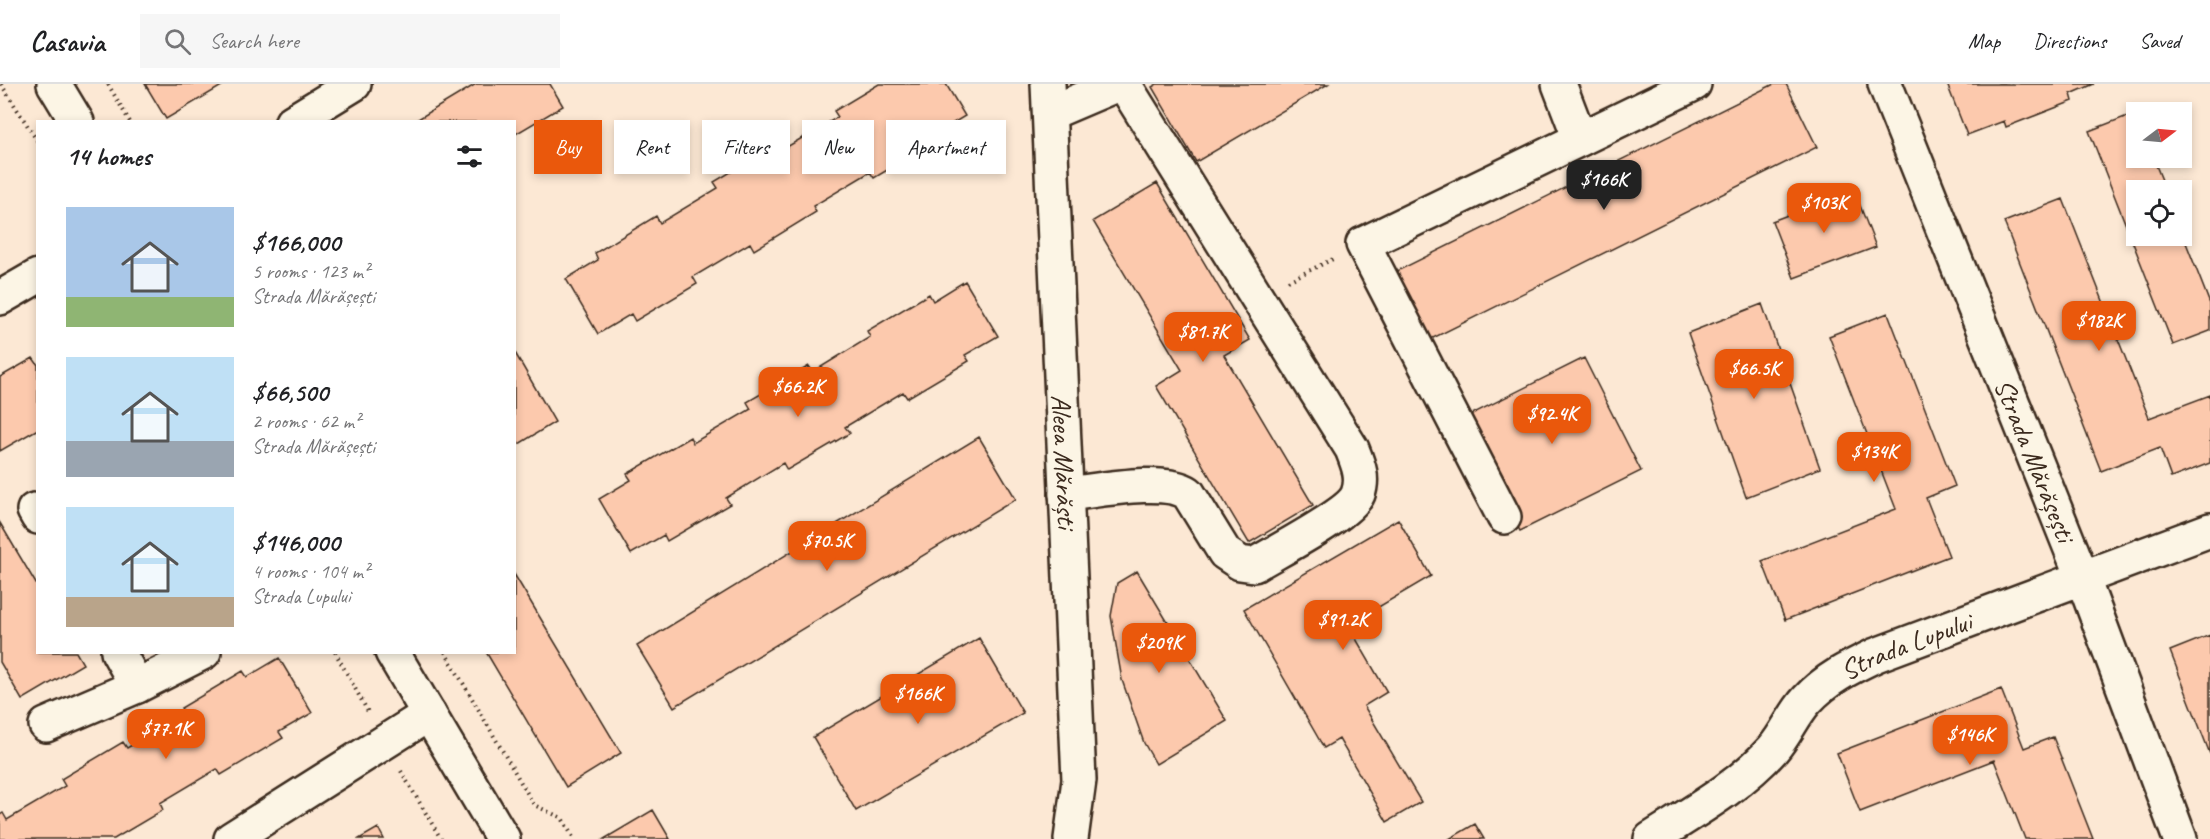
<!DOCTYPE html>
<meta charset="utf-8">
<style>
body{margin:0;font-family:Caveat,sans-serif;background:#f6f6f6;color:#202124;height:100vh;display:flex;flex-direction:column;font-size:22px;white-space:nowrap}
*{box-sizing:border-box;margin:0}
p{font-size:20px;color:#757577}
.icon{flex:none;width:33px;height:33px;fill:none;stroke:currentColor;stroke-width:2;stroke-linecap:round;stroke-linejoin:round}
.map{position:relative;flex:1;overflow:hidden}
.drawer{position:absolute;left:36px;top:36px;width:480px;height:534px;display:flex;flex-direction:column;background:#fff;border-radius:0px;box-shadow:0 3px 9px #0003}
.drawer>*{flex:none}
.top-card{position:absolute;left:534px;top:36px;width:570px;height:54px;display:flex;gap:12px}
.needle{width:39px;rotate:74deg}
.tools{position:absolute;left:2126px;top:18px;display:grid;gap:12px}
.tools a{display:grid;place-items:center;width:66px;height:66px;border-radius:0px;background:#fff;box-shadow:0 3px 9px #0003;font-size:30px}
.price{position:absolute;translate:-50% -51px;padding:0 14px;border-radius:12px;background:#ea580c;color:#fff;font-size:20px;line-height:39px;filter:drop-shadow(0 2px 3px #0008)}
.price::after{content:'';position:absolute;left:50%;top:36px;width:18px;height:14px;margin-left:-9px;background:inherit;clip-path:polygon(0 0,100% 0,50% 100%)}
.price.selected{background:#222;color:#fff}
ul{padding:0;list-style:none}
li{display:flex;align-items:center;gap:18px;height:150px;padding:0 30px}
li span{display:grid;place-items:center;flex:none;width:168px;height:120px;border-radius:0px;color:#555}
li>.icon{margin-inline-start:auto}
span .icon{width:72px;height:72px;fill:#fffc;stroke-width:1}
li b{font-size:26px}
h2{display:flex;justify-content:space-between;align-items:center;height:72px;padding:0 30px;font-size:26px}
.tag{padding:0 21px;border-radius:0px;background:#fff;box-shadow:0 3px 9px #0003;font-size:21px;line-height:54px}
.tag.selected{background:#ea580c;color:#fff}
header{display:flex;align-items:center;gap:36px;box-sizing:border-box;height:84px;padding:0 30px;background:#fff;border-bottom:2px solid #e0e0e0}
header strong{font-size:28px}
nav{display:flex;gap:33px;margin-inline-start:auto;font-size:21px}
.search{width:420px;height:54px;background:#f6f6f6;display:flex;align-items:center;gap:15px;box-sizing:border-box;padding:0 21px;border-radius:0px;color:#757577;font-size:22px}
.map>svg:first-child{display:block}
</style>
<header>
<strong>Casavia</strong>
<div class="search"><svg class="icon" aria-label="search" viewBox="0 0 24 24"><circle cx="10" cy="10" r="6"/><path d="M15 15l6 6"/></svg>Search here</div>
<nav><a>Map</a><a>Directions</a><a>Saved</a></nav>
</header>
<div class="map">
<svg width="2210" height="755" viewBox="0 0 2210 755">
<rect width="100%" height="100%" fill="#fce8d4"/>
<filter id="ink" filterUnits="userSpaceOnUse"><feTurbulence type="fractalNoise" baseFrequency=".0167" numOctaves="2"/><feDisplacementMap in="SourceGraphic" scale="12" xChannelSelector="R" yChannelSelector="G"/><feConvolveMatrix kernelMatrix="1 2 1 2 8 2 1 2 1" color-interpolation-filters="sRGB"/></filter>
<g filter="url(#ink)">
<path fill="#fcc9ad" stroke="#3b2a1e" stroke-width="1.5" d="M145,0H225L166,35Z
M476,0H550L563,22L514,51V38H413Z
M879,0H946L965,32L933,51L936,57L874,94L870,88L813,122L816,128L754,166L750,159L693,193L697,200L635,237L631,230L598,250L566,195L598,176L595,169L656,132L660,139L718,104L714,98L776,61L780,67L838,33L834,27Z
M1157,0H1328L1196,78L1152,3Z
M1774,0H1786L1817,63L1425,258L1391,190Z
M1947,0H2094L2071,10L2073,17L2006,43L2004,37L1967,51Z
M2135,29L2136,74H2153L2166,106H2136V152H2181V146L2210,220V247L2173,261L2089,47Z
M1157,99L1250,256L1224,271L1313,421L1249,459L1156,302L1182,286L1093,137Z
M1854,106L1876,163L1794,194L1772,137Z
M2063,115L2149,334L2210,311V379L2171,394L2160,364L2101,387L2004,138Z
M965,197L998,252L965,271L969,277L907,314L903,308L845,343L850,349L787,386L783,379L726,414L730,420L667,457L664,451L631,470L599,415L631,396L627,390L690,353L693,359L751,325L747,318L809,282L813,288L870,253L867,247L929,210L933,217Z
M1762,220L1820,384L1746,413L1688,249Z
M1888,229L1955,402L1926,414L1949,472L1785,536L1762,477L1896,425L1829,252Z
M514,267L555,338L519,360L514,353Z
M33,274L38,281V345L0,367V293Z
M1584,274L1641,387L1520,447L1464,334Z
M979,353L1016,415L674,623L637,562Z
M1398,435L1431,492L1348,541L1387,608L1364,622L1421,718L1387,738L1339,655L1324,664L1244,525Z
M0,439L38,503V568H76L83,580L22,616L0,578Z
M1137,487L1227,637L1156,680L1144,659L1122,596L1111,532L1117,499Z
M514,490L621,669L566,703L486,568H514Z
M2210,551V670L2170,567Z
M979,554L1023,629L856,727L813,653Z
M279,574L312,629L279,648L283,654L221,691L217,685L160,719L163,726L114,755H0V731L3,729L7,736L65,702L61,695L123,658L127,664L185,630L181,624L243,587L247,593Z
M2001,605L2024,664L2053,653L2093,755H2025L1994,676L1860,728L1837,669Z
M653,726L670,755H604Z
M1475,740L1484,755H1449Z
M378,744L384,755H359Z"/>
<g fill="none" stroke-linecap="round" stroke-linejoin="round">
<defs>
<g id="minor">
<path id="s1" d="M1048,0L1079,696L1071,755"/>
<path d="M1559,0L1580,55"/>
<path id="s2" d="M1885,0L2083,495L2180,755"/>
<path d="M1050,29L1111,3L1120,2L1129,8L1352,365C1358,380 1364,394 1358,410C1350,430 1275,468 1254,481L1240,479L1225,469L1188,409C1164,393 1096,407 1066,410"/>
<path d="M292,38L354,0"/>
<path d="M0,214L38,192"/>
<path d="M34,426L38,433"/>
<path d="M1504,433L1363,160L1694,0"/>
<path d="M118,568L137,602"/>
<path d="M46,641L137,602L204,568"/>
<path d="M231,755L429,630"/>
<path id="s3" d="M1651,755C1693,728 1739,703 1773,665C1786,650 1794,630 1807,616C1827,594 1851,583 1876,571L2210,446"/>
</g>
<path id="major" d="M54,0L77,38
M392,568L503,755"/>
</defs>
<use href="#minor" stroke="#3b2a1e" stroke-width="38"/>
<use href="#major" stroke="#3b2a1e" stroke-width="38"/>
<path stroke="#3b2a1e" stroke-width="4" stroke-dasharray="1.5 4.5" stroke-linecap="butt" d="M1,0L38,58
M108,0L130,38
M1288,197L1333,175
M335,568L368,628
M445,568L534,721L562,734L574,755
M401,687L441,755"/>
<use href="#minor" stroke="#fcf5e5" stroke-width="33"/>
<use href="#major" stroke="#fcf5e5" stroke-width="33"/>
</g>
</g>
<g text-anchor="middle" stroke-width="5" stroke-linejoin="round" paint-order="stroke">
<g font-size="28" fill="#3b2a1e" stroke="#fcf5e5">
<text dy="10" stroke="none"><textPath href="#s2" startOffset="405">Strada Mărășești</textPath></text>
<text dy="10" stroke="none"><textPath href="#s1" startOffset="378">Aleea Mărăști</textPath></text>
<text dy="10" stroke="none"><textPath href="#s3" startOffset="326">Strada Lupului</textPath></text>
</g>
</g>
</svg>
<div class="tools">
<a><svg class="needle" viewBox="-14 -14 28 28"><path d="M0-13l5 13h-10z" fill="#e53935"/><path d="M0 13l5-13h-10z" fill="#757577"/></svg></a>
<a><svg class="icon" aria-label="locate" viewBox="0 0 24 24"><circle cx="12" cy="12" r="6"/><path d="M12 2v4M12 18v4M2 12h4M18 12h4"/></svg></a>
</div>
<b class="price selected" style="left:1604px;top:127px">$166K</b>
<b class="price" style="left:1824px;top:150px">$103K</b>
<b class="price" style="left:2099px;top:268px">$182K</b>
<b class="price" style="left:1203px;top:279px">$81.7K</b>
<b class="price" style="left:1754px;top:316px">$66.5K</b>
<b class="price" style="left:798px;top:334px">$66.2K</b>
<b class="price" style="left:1552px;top:361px">$92.4K</b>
<b class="price" style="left:1874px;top:399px">$134K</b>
<b class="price" style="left:827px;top:488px">$70.5K</b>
<b class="price" style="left:1343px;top:567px">$91.2K</b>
<b class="price" style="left:1159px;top:590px">$209K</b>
<b class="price" style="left:918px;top:641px">$166K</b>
<b class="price" style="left:166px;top:676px">$77.1K</b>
<b class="price" style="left:1970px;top:682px">$146K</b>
<div class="top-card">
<a class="tag selected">Buy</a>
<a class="tag">Rent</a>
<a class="tag">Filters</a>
<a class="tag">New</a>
<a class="tag">Apartment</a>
</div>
<section class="drawer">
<h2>14 homes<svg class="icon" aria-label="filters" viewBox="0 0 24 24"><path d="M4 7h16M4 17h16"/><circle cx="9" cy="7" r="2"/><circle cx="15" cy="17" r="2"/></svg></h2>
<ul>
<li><span style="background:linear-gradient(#a9c7e8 75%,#8fb573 0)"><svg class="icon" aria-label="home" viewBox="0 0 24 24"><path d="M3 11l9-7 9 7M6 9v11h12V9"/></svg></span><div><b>$166,000</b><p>5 rooms · 123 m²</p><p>Strada Mărășești</p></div></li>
<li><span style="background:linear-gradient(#bfe0f5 70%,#9aa5b1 0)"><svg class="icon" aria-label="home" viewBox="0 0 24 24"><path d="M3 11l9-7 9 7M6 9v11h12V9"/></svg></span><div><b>$66,500</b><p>2 rooms · 62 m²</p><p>Strada Mărășești</p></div></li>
<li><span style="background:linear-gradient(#bfe0f5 75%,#b9a48a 0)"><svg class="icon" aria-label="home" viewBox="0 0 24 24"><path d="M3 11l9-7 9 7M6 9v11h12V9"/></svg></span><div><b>$146,000</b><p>4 rooms · 104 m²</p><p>Strada Lupului</p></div></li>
</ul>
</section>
</div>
